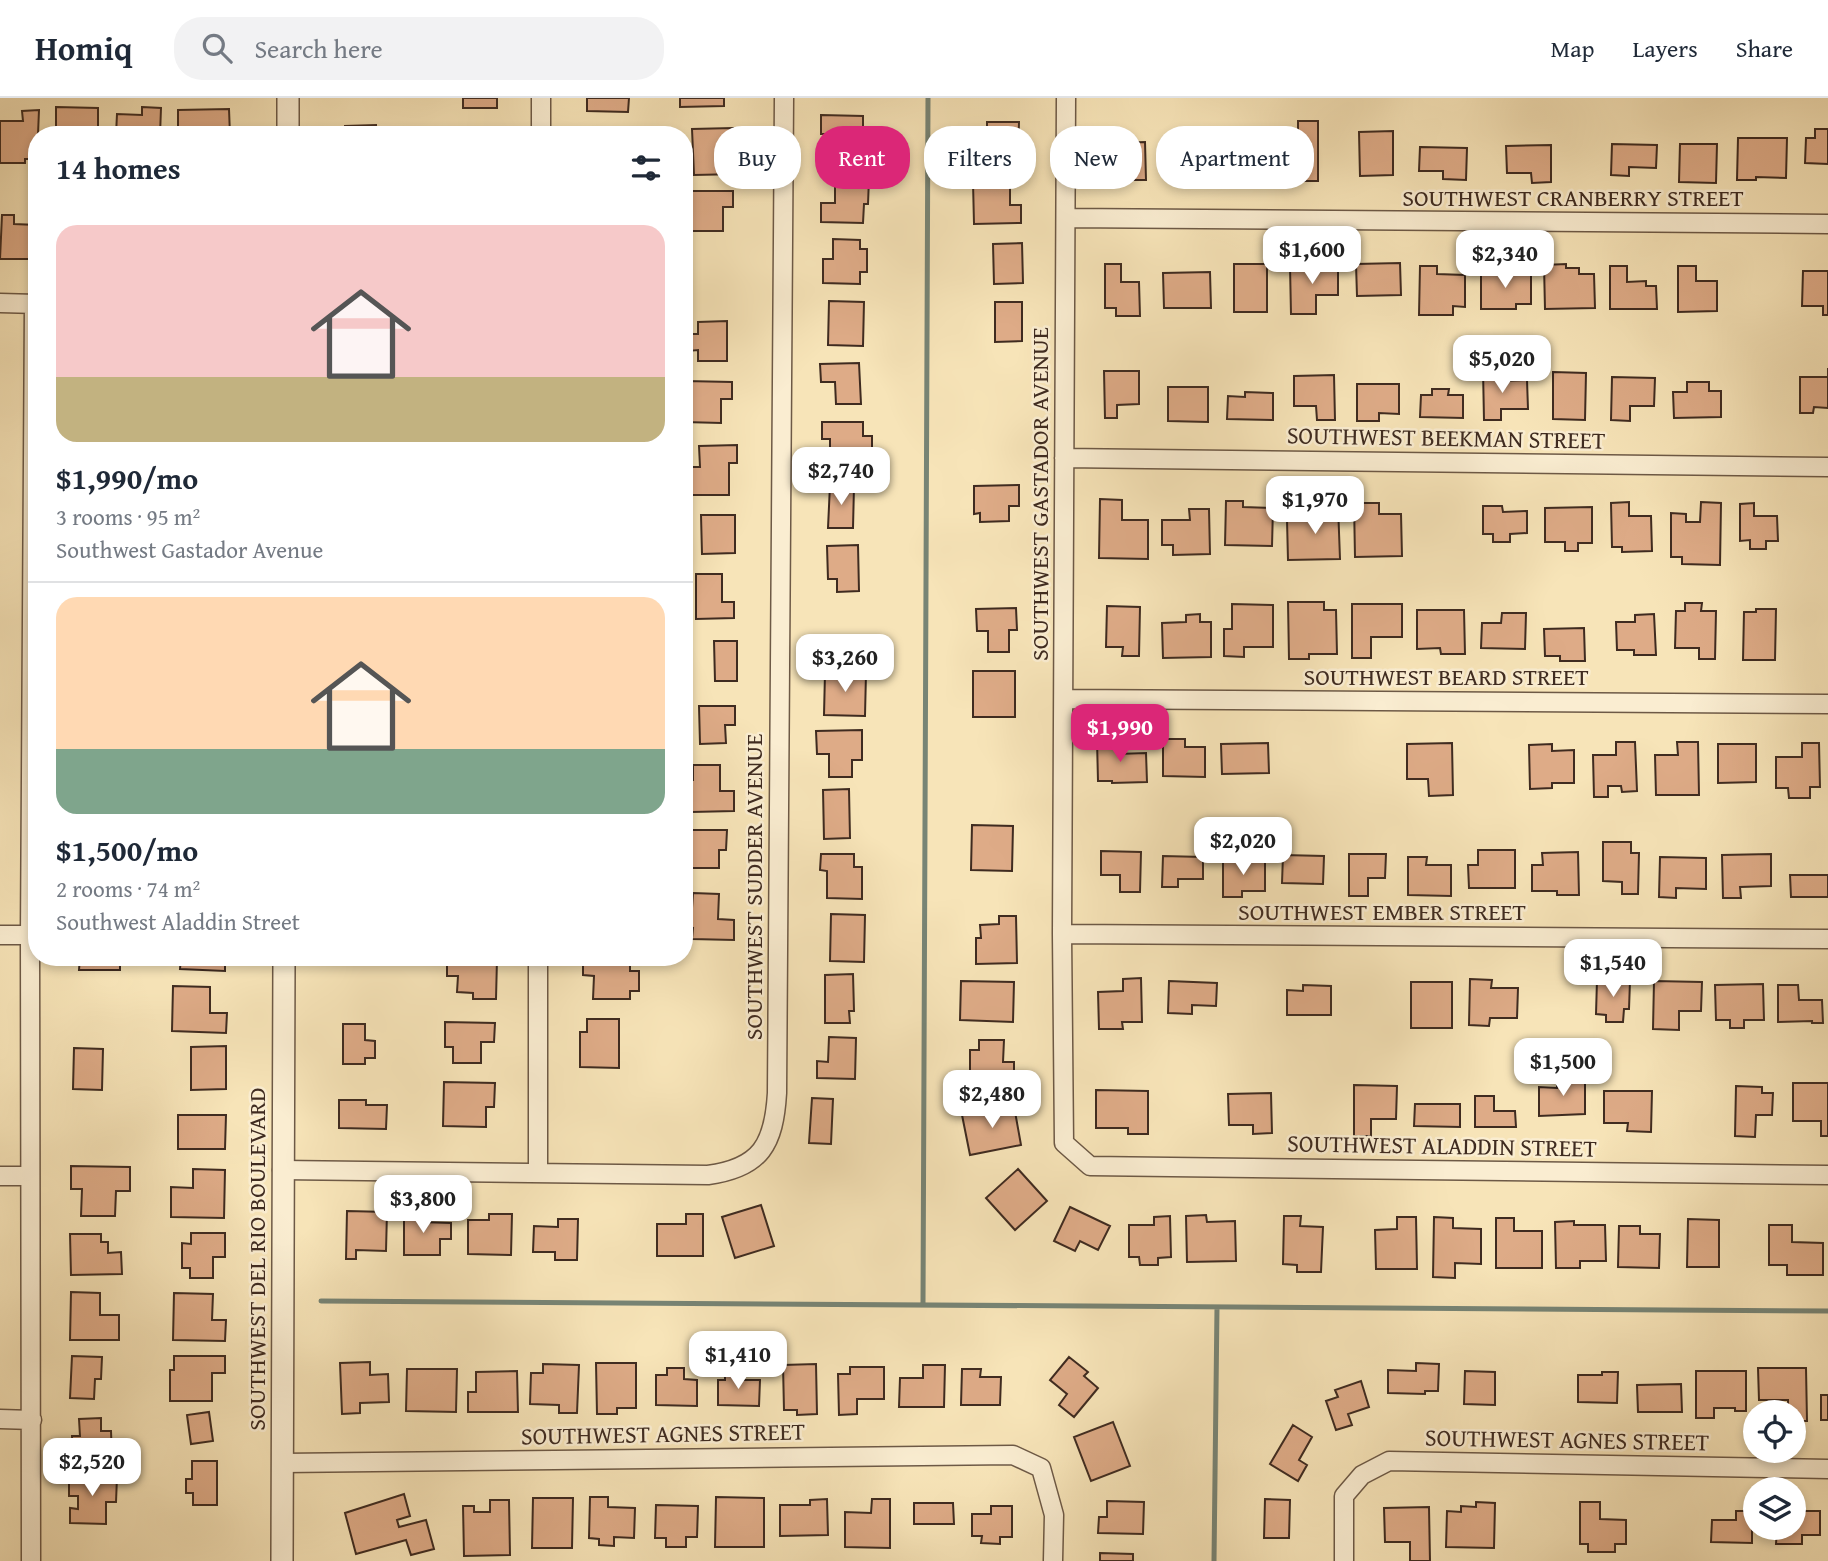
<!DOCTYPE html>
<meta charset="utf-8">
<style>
body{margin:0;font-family:"Gentium Book Plus",serif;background:#f2f2f3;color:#1f2937;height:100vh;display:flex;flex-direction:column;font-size:26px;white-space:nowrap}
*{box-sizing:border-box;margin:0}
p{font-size:23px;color:#747a83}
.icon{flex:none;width:38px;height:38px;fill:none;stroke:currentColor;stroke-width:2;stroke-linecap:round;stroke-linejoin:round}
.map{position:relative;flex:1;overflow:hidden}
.sheet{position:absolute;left:28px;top:28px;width:665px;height:840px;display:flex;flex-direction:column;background:#fff;border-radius:28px;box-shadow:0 4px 10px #0003}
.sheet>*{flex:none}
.guide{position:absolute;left:714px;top:28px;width:665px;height:63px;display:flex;gap:14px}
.buttons{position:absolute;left:1743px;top:1302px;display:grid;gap:14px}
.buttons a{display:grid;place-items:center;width:63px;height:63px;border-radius:50%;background:#fff;box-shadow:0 4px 10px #0003;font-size:35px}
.price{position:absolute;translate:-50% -60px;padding:0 16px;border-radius:14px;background:#fff;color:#222;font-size:23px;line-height:46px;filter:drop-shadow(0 2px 4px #0008)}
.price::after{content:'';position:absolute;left:50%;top:42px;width:21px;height:16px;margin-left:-10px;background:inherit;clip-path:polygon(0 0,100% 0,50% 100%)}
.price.current{background:#db2777;color:#fff}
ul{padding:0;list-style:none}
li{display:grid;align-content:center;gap:14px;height:371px;padding:0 28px}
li+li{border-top:2px solid #e0e1e3}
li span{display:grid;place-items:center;height:217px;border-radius:21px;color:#555}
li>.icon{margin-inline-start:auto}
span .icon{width:126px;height:126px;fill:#fffc;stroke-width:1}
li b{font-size:30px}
h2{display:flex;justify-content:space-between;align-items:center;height:84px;padding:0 28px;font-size:30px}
.tag{padding:0 24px;border-radius:28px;background:#fff;box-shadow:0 4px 10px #0003;font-size:24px;line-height:63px}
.tag.current{background:#db2777;color:#fff}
header{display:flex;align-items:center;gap:42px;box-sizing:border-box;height:98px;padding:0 35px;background:#fff;border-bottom:2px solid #e0e1e3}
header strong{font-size:33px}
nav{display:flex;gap:38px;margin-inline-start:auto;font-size:24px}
.search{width:490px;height:63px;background:#f2f2f3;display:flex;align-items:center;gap:18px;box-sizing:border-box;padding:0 24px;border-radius:28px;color:#747a83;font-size:26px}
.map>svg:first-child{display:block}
</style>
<header>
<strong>Homiq</strong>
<div class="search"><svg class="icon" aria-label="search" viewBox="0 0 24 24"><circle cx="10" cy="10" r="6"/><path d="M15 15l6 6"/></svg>Search here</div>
<nav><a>Map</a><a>Layers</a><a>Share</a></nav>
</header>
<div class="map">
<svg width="1828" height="1463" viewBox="0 0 1828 1463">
<rect width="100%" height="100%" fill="#f7e4b8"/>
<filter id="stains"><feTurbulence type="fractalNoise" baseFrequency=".00286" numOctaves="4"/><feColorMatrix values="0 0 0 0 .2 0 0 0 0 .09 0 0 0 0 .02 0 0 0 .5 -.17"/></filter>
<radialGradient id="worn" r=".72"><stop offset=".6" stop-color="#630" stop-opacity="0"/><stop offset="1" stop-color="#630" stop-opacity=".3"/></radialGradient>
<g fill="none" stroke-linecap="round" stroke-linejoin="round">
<path stroke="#778475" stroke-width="5" d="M321,1203L1828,1213
M923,1207L928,0
M1214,1463L1217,1209"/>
</g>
<path fill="#deab87" stroke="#3f2b20" stroke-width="2" d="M463,0H497V10H463Z
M587,0H629L628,14L587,13Z
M680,0H724V8L680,9Z
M56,9L98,10V37H56Z
M142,9L161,10L160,37H116L117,16L142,17Z
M229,11L230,37H178V12Z
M39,12L37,61H25V65H0V23H23L22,13Z
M821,17L863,18V31H870V51H863L862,63L829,62V36H821Z
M1298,23H1318V83H1300V67H1286V71H1272V33H1298Z
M987,24H1019L1018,62L987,61Z
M376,27V37H345V28Z
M442,29L498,30V37H442Z
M1196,29H1213L1212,81H1166V41L1196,42Z
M733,30L734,56H739V76L694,77L692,31Z
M959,30H973V55H959Z
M1815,31H1828V66L1805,65L1806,40H1815Z
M1393,33V77L1360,78L1359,34Z
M1738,40H1787L1786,80L1756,79V82H1737Z
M1145,44L1146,82H1122L1121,75H1101L1100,53H1115V45Z
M1612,46L1657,47L1656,70L1629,69V78L1611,77Z
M1680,46H1717L1716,85L1679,84Z
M1551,47V84L1532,85L1531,75H1507L1506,48Z
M1420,49L1467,50L1466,82L1443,81V73H1419Z
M835,79L869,80L868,106H864L863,125L821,124V105H835Z
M1010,83V107H1021V125L974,126L973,84Z
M687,93H733V109H723V133H684Z
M2,117H14V126L37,127V161H0Z
M833,141L860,142V151H867V174H860V186L823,185V161H833Z
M1022,145L1023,185L994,186L993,146Z
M1400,165L1401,197L1357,198L1356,166Z
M1105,166H1121V184H1139L1140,218H1116V210H1105Z
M1234,166H1267V214H1234Z
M1566,166V170H1579V176H1594L1595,210L1545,211L1544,167Z
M1338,167V197H1316V216H1291L1290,168Z
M1420,168H1437V176L1465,177V209L1453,208V217H1419Z
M1610,168H1627V184L1646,183V188H1656L1657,211H1610Z
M1678,168H1696V183H1717V213L1678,214Z
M1803,173H1828V217H1823V208H1802Z
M1210,174L1211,210H1164L1163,175Z
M1481,174L1531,175V206H1516V211H1481Z
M829,203L864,204L863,248L828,247Z
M995,204H1022V243L995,244Z
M727,223V263H698V252L688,253V236H698V224Z
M859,265L861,306H836L835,284H821L820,266Z
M1828,270V310L1814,309L1813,315H1800V279H1828Z
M1483,271H1500L1501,283L1527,282L1528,311H1501V322H1484Z
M1104,273H1139V306L1117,307V320H1105Z
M1553,274L1586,275L1585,322L1553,321Z
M1334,277L1335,322H1317L1316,308H1294V278Z
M1612,279L1655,280L1654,308H1630V323L1611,322Z
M685,283L732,284V301H721V325L684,324Z
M1687,284H1709V293H1721V319L1674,320L1673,294H1687Z
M1357,286H1399V316L1379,315V323H1357Z
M1168,289H1208V324L1168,323Z
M1432,291H1449L1448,297H1463V320L1420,319L1421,297H1432Z
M1245,294L1273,295V322L1227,321L1228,298L1245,299Z
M822,324H863V338H872V359H863V372H830V341H822Z
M737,347V365H729V397H692V369H700L699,348Z
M830,387L854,388L853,430H828Z
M1019,387V408H1009V423L980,424V415L974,416V388Z
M1100,401L1122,402V422H1148V461L1099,460Z
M1226,403H1243V409L1273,410L1272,448L1225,447Z
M1629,404V418H1651L1652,453L1622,454V449H1612L1611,405Z
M1701,404L1721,405L1720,467L1682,466V459H1671V415L1686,416V424H1700Z
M1354,405H1379V416H1401L1402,458L1355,459Z
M1754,405V418H1777L1778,443H1766V451H1750V442L1740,443V406Z
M1338,407L1340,461L1288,462L1287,422L1318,421V408Z
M1483,408H1502L1503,414L1527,413V435L1510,436V444H1493V436H1483Z
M1592,409V445H1578V453H1565V444H1545V410Z
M1189,411H1209L1210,456L1173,457V447H1162V422H1190Z
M701,417H735V455L702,456Z
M858,447L859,493L837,494V481H828L827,448Z
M696,476H722V504H734V520L696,521Z
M1288,504H1324V512H1336L1337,556H1309V561H1289Z
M1685,505H1702L1701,513H1716L1715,561H1699V550H1675L1676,513H1685Z
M1232,506L1273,507V549H1244V559L1224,558V531H1232Z
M1352,506H1402V539H1371V560H1352Z
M1107,508L1140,509L1139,558H1122L1123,549H1106Z
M1016,510L1017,532H1009V554H988V533H977L976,511Z
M1756,511H1776L1775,562H1743L1744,514H1756Z
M1417,512H1464L1465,556H1441L1440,550L1417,551Z
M1502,515H1526L1525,551L1481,550L1482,525H1501Z
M1200,516V524H1211V559L1163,560L1162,525L1186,524V517Z
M1654,516L1656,557H1634V552H1617L1616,524H1635V517Z
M1584,530L1585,563H1560V558H1545L1544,531Z
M714,543H737V583H715Z
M973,573H1015V619H973Z
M825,575H866L865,618L824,617Z
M699,608H735V627H725L726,645L700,646Z
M862,632V662H852V679H829V656H817L816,633Z
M1116,641L1117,656L1146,655L1147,684L1112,685V683H1098L1097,642Z
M1163,641H1185V649H1205V679L1163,678Z
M1616,644H1635L1637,693L1622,694L1621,688H1608V699H1594L1593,657H1616Z
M1677,644H1698L1699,697H1656L1655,657H1678Z
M1268,645L1269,675L1222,676L1221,646Z
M1452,645L1453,697L1429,698L1428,681H1407V646Z
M1802,645H1819L1820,689H1810V700H1789L1788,690H1776V659H1802Z
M1552,646V653L1574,652V685H1552V690L1530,691L1529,647Z
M1718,646H1756V684L1718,685Z
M693,667H720V693H734V713L692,714V702L685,703L684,682H693Z
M849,691L850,740L824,741L823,692Z
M972,727L1013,728L1012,773L971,772Z
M688,732H727L726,752H719V770H687L684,745H688Z
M1603,744H1631V755H1639L1638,796H1622V784L1603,783Z
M1478,752H1515V790H1469L1468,767H1478Z
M1101,753L1141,754L1140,794H1120V777H1101Z
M1578,754L1579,797H1557V793H1532V767H1543L1542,755Z
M821,756H854V769H862V801L827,800V773L820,772Z
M1349,756H1386L1385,780H1368V798H1349Z
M1771,756V788L1740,789L1741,800H1723L1722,757Z
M1283,757L1324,758L1323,786L1282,785Z
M1163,758L1203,759V781H1178V789H1162Z
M1408,759H1427L1426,767H1451V798L1408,797Z
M1660,759L1706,760V791L1676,790V800L1659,799Z
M1223,763H1265V793H1242V799H1223Z
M1790,777H1828V799H1791Z
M693,795L719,796L718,821L734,822V842L692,841L693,830L684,829L685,810H692Z
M831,816L865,817L864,864L830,863Z
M999,818H1016L1017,865L976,866V840H981L980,827L999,826Z
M80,859H120V872H79Z
M181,859H225V873L180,871Z
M447,860L497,861L496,901H473V895L457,894L458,878H447Z
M583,860L630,861V873H639V893H630V901H593L594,878L583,877Z
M853,876L854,913H849L850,925H825V877Z
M1141,880L1142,924H1122L1123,931H1099L1098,894L1123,893V881Z
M1470,881L1492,882L1491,890H1518L1517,920H1490L1489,928L1469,927Z
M1597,882L1630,883L1629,911H1624L1623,924H1606V917L1596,916Z
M961,883L1014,884L1013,924L960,922Z
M1169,883L1217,885L1216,908L1192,907V916L1168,915Z
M1654,883L1702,884L1701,913H1679V932L1653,931Z
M1411,884H1452V930H1411Z
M1763,886L1764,922H1744V930H1730V922H1716L1715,887Z
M1303,887L1331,888V917H1287V892L1303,893Z
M1778,887H1798L1799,902H1822L1823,925H1812V923L1778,924Z
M173,888L210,889V915H227L226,935L172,933Z
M587,921H619V970L580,969V934H587Z
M445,924L495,925L494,944H481V965H453V949H445Z
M343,926H365V942L375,943V960H365V966H343Z
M829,939L856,940L855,981L817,980V963L828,964Z
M979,942H1004L1003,964H1014V989L978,988V977H970V952H979Z
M226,948V991L191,992V949Z
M74,950L103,951L102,992L73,991Z
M1557,980H1585V1016L1539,1018V989L1557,990Z
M444,984L495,985L494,1009H486V1029L443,1028Z
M1793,985H1828V1038H1821V1023H1793Z
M1354,987L1397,988L1396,1021H1371V1038H1354Z
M1736,988L1762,989V995H1773L1772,1017H1756L1755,1039L1735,1038Z
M1096,992L1148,993V1036H1128V1030H1096Z
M1604,993H1652L1651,1034L1627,1033L1628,1025H1604Z
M1271,995L1272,1035L1253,1036V1027H1229L1228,996Z
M1475,998H1494V1013H1515L1516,1029H1475Z
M812,1000L833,1001L831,1046L809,1045Z
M339,1002H366V1007H387L386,1031L339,1030Z
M1415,1006H1460V1029L1414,1028Z
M1014,1008L1021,1047L970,1057L962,1017Z
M178,1017H226L225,1051H178Z
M71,1068L130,1069V1093H116L115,1118H81L82,1091H71Z
M193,1071L225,1072L224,1120L171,1119V1089L193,1090Z
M1018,1071L1047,1103L1015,1132L986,1100Z
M761,1107L774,1148L735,1160L722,1119Z
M1070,1109L1110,1128L1098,1152L1080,1143L1075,1153L1054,1143Z
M347,1113L387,1114L386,1153L356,1152V1161H346Z
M404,1113H423L422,1124L451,1125V1141H440V1157H404Z
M489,1116H512L511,1157L468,1156V1122H489Z
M686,1116H703V1158H657V1126H686Z
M1206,1117L1207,1124L1235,1123L1236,1163L1187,1164L1186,1118Z
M1170,1118L1171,1159L1158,1160V1167H1140L1139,1159H1129V1127H1154V1119Z
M1284,1118H1301L1300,1128L1323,1129L1321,1174H1297V1167L1283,1166Z
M1397,1119H1416L1417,1171H1376L1375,1132L1397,1131Z
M1434,1119L1453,1120V1130L1481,1131V1166L1455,1165V1180L1433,1179Z
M1496,1120H1514V1133H1542V1170H1496Z
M558,1121H578L577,1162H555V1154H533L534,1128L558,1129Z
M1688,1121L1719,1122V1169H1687Z
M1574,1123V1127H1605L1606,1163H1580V1170H1556L1555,1124Z
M1769,1127H1792V1144L1823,1145V1177H1787V1167H1769Z
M1619,1128H1640V1136H1660L1659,1170L1618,1169Z
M191,1135H225V1159H213V1180H190V1170H182V1145L191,1146Z
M70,1136H101V1144H108V1155L121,1154L122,1176L71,1177Z
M71,1194L100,1195V1217H119V1242H70Z
M174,1195L213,1196L212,1222H226L225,1243L173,1242Z
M72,1258L102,1259L101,1281H95L94,1301L70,1300Z
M174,1258H225V1275H212V1303H170V1272H174Z
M1069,1259L1088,1274L1084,1278L1098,1290L1074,1319L1059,1307L1067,1296L1050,1282Z
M370,1264V1277L388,1276L389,1304L360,1305V1315L342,1316L340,1265Z
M596,1265H636V1310H617V1316H597Z
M1416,1265L1439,1266L1438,1293H1425V1296L1388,1295V1272L1416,1273Z
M543,1266L579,1267L577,1315H559V1307L530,1306L531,1275H543Z
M816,1266L817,1316L797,1317V1312H784L783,1267Z
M923,1267H945L944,1309H899L900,1280H923Z
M850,1269H884V1301H857V1316L839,1317L838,1276H850Z
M667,1270H684V1281L697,1282V1308L656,1307V1277H667Z
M1758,1270H1806L1807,1323H1794V1314H1788V1302H1759Z
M407,1271H457L456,1314L406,1313Z
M962,1271H981L980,1279H1001L1000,1307H961Z
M725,1272H739V1282H760L759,1308L718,1307V1282H725Z
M517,1273L518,1314H468V1294H476V1274Z
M1465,1273L1495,1274V1307L1464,1306Z
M1696,1273H1746V1313H1735V1310H1714V1320H1696Z
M1602,1274H1618L1617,1305L1578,1304V1277H1602Z
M1361,1283L1369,1309L1348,1316L1352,1327L1336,1332L1326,1303L1338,1299L1335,1292Z
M1681,1286L1682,1314H1638L1637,1287Z
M1821,1297H1828V1322H1821Z
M209,1314L213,1343L191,1346L187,1317Z
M101,1320V1333H111L112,1360L73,1361L72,1338H80L79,1321Z
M1113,1324L1130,1368L1091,1383L1074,1339Z
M1293,1327L1312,1339L1299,1362L1307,1367L1298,1383L1270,1366Z
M192,1363H217V1407H193V1395H186V1381H192Z
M69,1378L117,1379L116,1404H106V1426L70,1425V1410L78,1411V1398H69Z
M404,1396L410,1418L397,1422L399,1429L426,1422L434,1451L411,1457L406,1442L356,1456L345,1415Z
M590,1399H608V1409L635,1410L634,1440L614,1439V1448L599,1447V1441L589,1440Z
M716,1399L764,1400V1449H715Z
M533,1400H573L572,1450H532Z
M827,1401L828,1437L780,1438V1407H810V1402Z
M872,1401H890V1450L845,1449V1414L871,1415Z
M1265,1401L1290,1402L1289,1440H1264Z
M490,1402H509L510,1457L464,1458L463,1408H474V1414H490Z
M1107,1403L1144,1404L1143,1436L1098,1435L1099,1419H1107Z
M1476,1404L1495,1405L1494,1450L1446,1449L1447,1413L1461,1414V1408L1476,1409Z
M1580,1404H1600V1421L1626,1422V1446H1615V1454H1588V1446H1580Z
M914,1405H953L954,1426H914Z
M656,1407L698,1408L697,1439H686V1449H666V1440H655Z
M991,1408H1012V1439H1000V1446L981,1445L982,1438H972V1416H991Z
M1429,1409L1430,1463H1410V1444H1385L1384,1410Z
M1736,1413H1752V1445L1711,1444L1712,1422H1736Z
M1794,1413H1820V1437H1802V1446H1776L1777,1430H1794Z
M1100,1455L1133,1456V1463H1100Z"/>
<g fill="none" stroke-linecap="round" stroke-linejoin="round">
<defs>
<path id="minor" d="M1066,0L1062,836L1064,1045L1090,1068L1828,1077
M541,37V0
M1066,120L1828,126
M0,205L37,206
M1064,360L1828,369
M1064,601L1828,606
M1062,836L1828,841
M0,837H30
M282,1072L708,1077C761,1070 774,1046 777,995L784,0
M538,1074V859
M0,1078H30
M0,1321L32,1322
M283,1365L1013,1357L1041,1370L1054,1417L1053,1463
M31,1463L30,837L34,206
M1344,1463V1398L1362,1377L1389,1363L1828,1371"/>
<path id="tertiary" d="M288,0V37
M282,1463L284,859"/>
</defs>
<use href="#minor" stroke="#6d5946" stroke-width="21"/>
<use href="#tertiary" stroke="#6d5946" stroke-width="24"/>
<use href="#minor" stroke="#faedd1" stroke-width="18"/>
<use href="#tertiary" stroke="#faedd1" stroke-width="21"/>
</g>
<g text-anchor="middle" stroke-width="5" stroke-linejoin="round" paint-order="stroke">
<g font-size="24" fill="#3f2b20" stroke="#faedd1">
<text x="1573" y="108">SOUTHWEST CRANBERRY STREET</text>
<text transform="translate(1446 340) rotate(1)" y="8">SOUTHWEST BEEKMAN STREET</text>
<text transform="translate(1040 396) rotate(-90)" y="8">SOUTHWEST GASTADOR AVENUE</text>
<text x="1446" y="587">SOUTHWEST BEARD STREET</text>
<text transform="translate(754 789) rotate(-90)" y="8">SOUTHWEST SUDDER AVENUE</text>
<text x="1382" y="822">SOUTHWEST EMBER STREET</text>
<text transform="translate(1442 1048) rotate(1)" y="8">SOUTHWEST ALADDIN STREET</text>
<text transform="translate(257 1161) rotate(-90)" y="8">SOUTHWEST DEL RIO BOULEVARD</text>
<text transform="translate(663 1336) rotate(-1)" y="8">SOUTHWEST AGNES STREET</text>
<text transform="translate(1567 1342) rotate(1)" y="8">SOUTHWEST AGNES STREET</text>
</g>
</g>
<rect width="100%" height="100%" filter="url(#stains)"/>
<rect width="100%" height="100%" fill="url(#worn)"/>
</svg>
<div class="buttons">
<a><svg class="icon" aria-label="locate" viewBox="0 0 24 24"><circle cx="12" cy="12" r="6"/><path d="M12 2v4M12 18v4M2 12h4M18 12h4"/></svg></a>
<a><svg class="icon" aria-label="layers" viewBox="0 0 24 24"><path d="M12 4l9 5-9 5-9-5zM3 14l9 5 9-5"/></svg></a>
</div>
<b class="price" style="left:1312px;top:188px">$1,600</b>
<b class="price" style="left:1505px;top:192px">$2,340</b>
<b class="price" style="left:1502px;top:297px">$5,020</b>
<b class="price" style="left:841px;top:409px">$2,740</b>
<b class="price" style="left:1315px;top:438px">$1,970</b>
<b class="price" style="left:845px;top:596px">$3,260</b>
<b class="price current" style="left:1120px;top:666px">$1,990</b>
<b class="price" style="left:1243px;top:779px">$2,020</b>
<b class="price" style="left:1613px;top:901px">$1,540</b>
<b class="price" style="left:1563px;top:1000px">$1,500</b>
<b class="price" style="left:992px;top:1032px">$2,480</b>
<b class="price" style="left:423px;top:1137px">$3,800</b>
<b class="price" style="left:738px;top:1293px">$1,410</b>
<b class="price" style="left:92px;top:1400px">$2,520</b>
<div class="guide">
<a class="tag">Buy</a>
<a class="tag current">Rent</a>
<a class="tag">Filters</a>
<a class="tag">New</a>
<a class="tag">Apartment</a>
</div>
<section class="sheet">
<h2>14 homes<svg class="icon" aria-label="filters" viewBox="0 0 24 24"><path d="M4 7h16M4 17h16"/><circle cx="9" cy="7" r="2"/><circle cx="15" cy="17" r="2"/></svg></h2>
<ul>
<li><span style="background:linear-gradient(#f6c9c9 70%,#c2b280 0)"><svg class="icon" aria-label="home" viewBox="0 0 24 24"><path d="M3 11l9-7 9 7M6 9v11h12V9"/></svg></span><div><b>$1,990/mo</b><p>3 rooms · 95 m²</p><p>Southwest Gastador Avenue</p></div></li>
<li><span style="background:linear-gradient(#ffd9b3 70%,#7fa58c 0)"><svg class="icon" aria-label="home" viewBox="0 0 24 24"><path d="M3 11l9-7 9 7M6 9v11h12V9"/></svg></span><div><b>$1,500/mo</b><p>2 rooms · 74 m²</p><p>Southwest Aladdin Street</p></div></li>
</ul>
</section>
</div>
